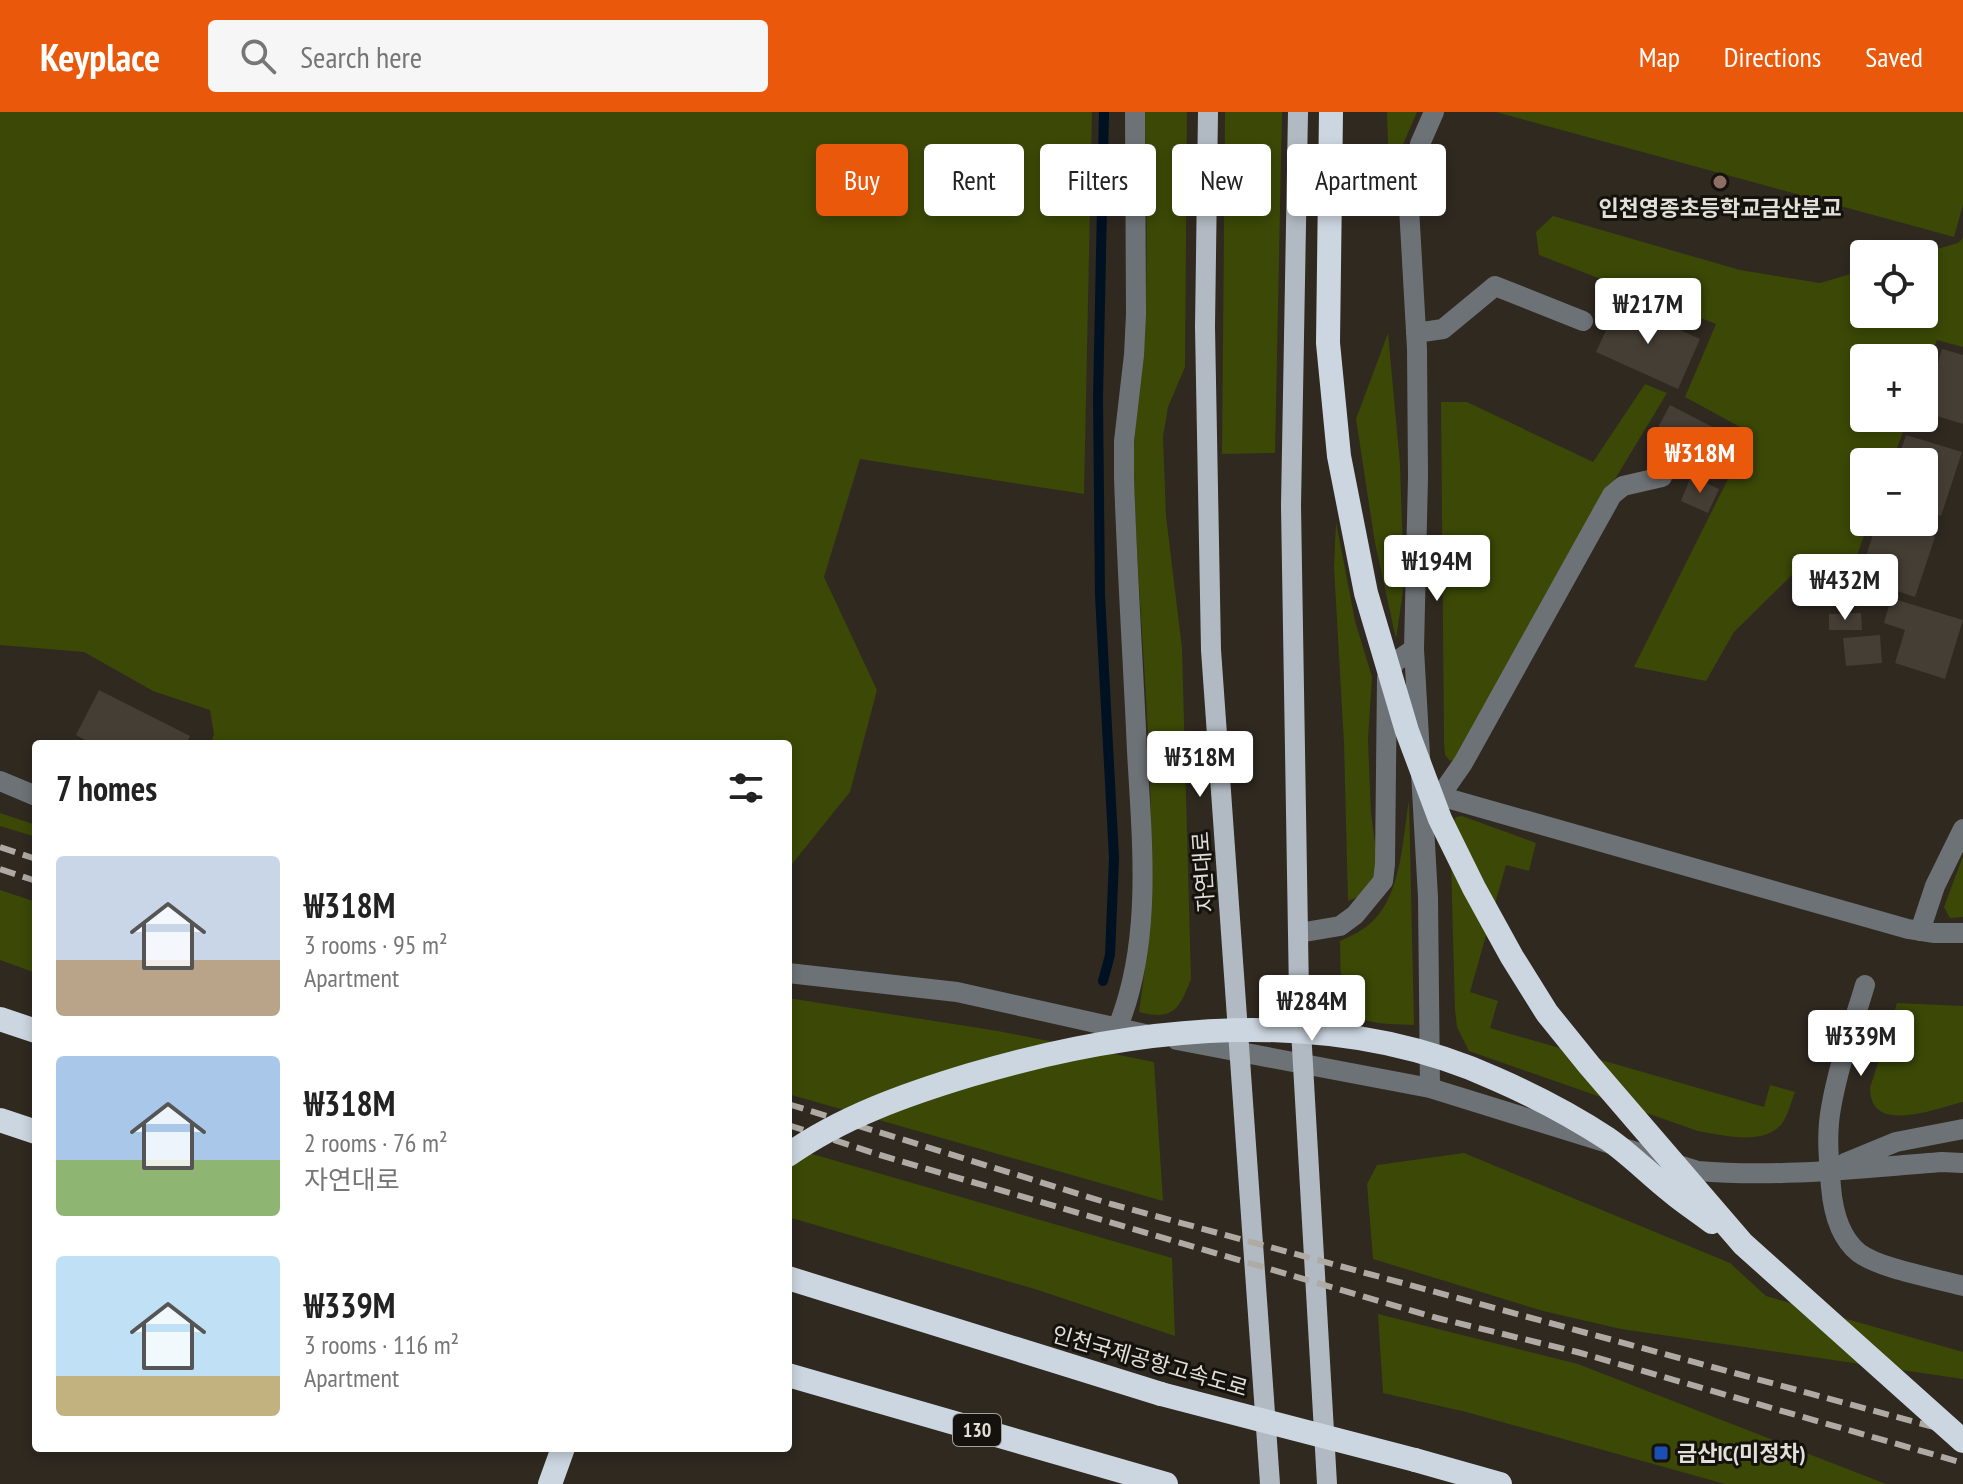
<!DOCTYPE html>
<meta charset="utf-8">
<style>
body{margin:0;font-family:"PT Sans Narrow","Noto Sans KR",sans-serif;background:#f6f6f6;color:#222;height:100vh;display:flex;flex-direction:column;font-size:30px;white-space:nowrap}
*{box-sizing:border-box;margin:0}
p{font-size:26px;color:#767676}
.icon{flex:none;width:44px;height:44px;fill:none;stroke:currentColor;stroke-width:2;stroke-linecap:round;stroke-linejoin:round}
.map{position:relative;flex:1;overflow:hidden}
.drawer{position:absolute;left:32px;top:628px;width:760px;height:712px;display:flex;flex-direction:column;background:#fff;border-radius:8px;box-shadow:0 4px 12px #0003}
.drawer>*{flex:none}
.hud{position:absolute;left:816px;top:32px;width:760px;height:72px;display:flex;gap:16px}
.tools{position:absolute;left:1850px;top:128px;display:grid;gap:16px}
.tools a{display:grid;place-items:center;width:88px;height:88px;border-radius:8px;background:#fff;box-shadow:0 4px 12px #0003;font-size:40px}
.price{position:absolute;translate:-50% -68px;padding:0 18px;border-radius:8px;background:#fff;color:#222;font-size:26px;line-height:52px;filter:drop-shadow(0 2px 4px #0008)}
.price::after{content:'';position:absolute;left:50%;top:48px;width:24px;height:18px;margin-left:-12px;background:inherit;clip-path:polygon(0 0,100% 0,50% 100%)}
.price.on{background:#ea580c;color:#fff}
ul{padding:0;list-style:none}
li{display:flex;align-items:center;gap:24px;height:200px;padding:0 24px}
li span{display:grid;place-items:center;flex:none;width:224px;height:160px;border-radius:8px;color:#555}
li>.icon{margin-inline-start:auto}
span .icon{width:96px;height:96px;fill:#fffc;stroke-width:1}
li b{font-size:34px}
h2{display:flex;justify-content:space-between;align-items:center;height:96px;padding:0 24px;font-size:34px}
.pill{padding:0 28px;border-radius:8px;background:#fff;box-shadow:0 4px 12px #0003;font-size:28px;line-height:72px}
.pill.on{background:#ea580c;color:#fff}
header{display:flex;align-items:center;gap:48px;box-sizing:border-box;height:112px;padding:0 40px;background:#ea580c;color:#fff}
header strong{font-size:38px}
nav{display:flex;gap:44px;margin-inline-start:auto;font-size:28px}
.search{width:560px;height:72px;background:#f6f6f6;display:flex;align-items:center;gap:20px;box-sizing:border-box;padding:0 28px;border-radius:8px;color:#767676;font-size:30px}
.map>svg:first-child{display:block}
</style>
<header>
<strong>Keyplace</strong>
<div class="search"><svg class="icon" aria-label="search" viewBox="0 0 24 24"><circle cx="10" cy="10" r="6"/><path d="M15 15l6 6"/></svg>Search here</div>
<nav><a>Map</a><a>Directions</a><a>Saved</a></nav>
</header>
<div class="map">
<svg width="1963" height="1372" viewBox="0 0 1963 1372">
<rect width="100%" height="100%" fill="#2f2920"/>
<path fill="#3b4806" d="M0,0H1092L1084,382L860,347L824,465L877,578L850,680L788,757V632H211L214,622L210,598L153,579L84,540L0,533Z
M1145,0H1187L1185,255L1168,295L1163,325L1166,404L1182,536L1191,867C1179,897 1174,909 1139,900C1167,722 1138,541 1134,362C1132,322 1140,282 1143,242C1149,162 1146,80 1145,0Z
M1225,0H1282L1275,341L1222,342Z
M1387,0H1417L1401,37L1388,34Z
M1496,0H1963V93L1954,125Z
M1553,104L1740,158L1820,171L1864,158V202H1924V142H1920L1958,131L1963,126V235L1937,228L1924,263V246H1864V306H1908L1892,350H1864V410H1869L1848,468L1803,452L1734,520L1706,569L1634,555L1751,321L1685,285L1716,212L1539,143L1536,120Z
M1388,221L1400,352L1404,472L1396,527L1375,431L1356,307Z
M1645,272L1667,281L1594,402L1457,647L1450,649L1445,643L1444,629L1441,290H1467L1593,350Z
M1336,410L1355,509L1372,565L1368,627L1371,701L1377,746L1376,762L1362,783L1348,789L1344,632L1334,455Z
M1409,688L1414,913C1398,912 1377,913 1362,907C1337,895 1341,852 1340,829C1348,825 1356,822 1363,817C1402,792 1402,729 1409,688Z
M0,701L36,713V725L0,714Z
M1462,704L1536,731L1529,759L1506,753L1470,880L1498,889L1490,916L1764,995L1770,973L1795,980C1791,990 1789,1001 1783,1010C1766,1035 1723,1023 1698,1019L1469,939L1457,915L1455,898L1450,715L1456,705Z
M1963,744V805L1950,806L1944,795Z
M0,778L36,790V861L0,848Z
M788,886L998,919L1154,950L1163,1089L788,982Z
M1897,891L1963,894V990C1936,996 1870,1024 1870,976Z
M788,1035L1172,1146L1175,1224L1038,1178L788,1105Z
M1464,1041L1730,1151L1766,1184L1963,1240V1267L1621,1217L1543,1199L1373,1147L1367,1072L1377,1053Z
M1378,1202L1578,1252L1886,1372H1725L1466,1300L1383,1281Z"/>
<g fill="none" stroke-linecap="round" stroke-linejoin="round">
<path stroke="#012" stroke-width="10" d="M1103,869L1110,843L1114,746L1100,483L1098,286L1104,0"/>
</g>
<path fill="#453e35" d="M1619,190L1700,227L1678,277L1596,240Z
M1942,237L1963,243V312L1924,300Z
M1670,293L1734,326L1713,366L1649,332Z
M1906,323L1962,340L1941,404L1924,398V350H1897Z
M1691,364L1719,377L1708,401L1681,389Z
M1877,410H1891L1935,425L1915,485L1859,466Z
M1891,486L1963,508L1945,567L1895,551L1905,518L1884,511Z
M1861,501L1862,518H1829V502Z
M1880,523L1882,551L1846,554L1843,526Z
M99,578L190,624L186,632H92L76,623Z"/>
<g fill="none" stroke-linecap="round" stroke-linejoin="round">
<path stroke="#6d7276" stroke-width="20" d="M1416,221L1443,217L1495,174L1583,209
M0,669L36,684
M1422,679L1908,817L1933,821H1963
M1440,684L1463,651L1612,383L1623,374L1662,365
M1920,819L1935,774L1963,717
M1299,821L1340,814L1355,803L1383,769L1385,752L1387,566L1395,550L1414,537
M788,861L957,880L1145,922
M1865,873C1853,913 1838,955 1831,996C1826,1023 1829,1049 1831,1075C1833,1099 1839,1125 1859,1141C1881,1157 1935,1166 1963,1174
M1117,917C1153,830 1142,731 1137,639C1133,548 1127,457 1124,365V329L1134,243L1136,202L1135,0
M1177,928L1430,976L1698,1059C1779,1066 1861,1056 1942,1050L1963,1051
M1430,976L1428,785L1414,537L1418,365L1417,237L1409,95L1420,32L1434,0
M1845,1051L1896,1030L1963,1017"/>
<path stroke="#b1bac2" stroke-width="20" d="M1208,0L1205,215L1211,538L1270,1372
M1298,0L1291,394L1299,883L1327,1372"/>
<path stroke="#ccd6e0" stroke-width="24" d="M0,907L36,919
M0,1008L36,1020
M788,1166L1161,1282
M788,1263L1166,1372
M1415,1348L1500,1372
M550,1372L563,1336"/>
<path stroke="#afaba4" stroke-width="6" stroke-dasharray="16 8" stroke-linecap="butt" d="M0,735L36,747
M0,757L36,769
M788,992L1111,1092L1963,1323
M788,1013L880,1043L1437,1206L1577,1240L1963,1351"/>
<path stroke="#ccd6e0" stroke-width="24" d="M1331,0L1328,231L1339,344L1366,481L1407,619L1440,707L1474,776L1512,845L1547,901L1589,953L1743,1132L1963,1329
M788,1043C842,1005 907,982 970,963C1139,913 1331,892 1496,967C1535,984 1573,1004 1608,1027C1631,1043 1651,1064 1673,1081C1685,1091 1699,1100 1712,1110
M1161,1282L1415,1348"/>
</g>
<circle fill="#8d6e63" stroke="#15120e" stroke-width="3" cx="1720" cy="70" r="8"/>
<rect fill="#1a4fb4" stroke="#15120e" stroke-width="3" x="1653" y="1333" width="16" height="16" rx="4"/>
<g text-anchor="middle" stroke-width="6" stroke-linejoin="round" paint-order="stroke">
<rect fill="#15120e" stroke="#a4a19b" stroke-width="2" x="953" y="1302" width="48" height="32" rx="6"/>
<g font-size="20" font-weight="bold" fill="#e2ded8">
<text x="977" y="1325">130</text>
</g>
<g font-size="22" font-weight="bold" fill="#e2ded8" stroke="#15120e">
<text x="1720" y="104">인천영종초등학교금산분교</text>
<text x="1677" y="1349" text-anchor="start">금산IC(미정차)</text>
</g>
<g font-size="22" fill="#e2ded8" stroke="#15120e">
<text transform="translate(1203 760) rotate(-94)" y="8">자연대로</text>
<text transform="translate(1150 1249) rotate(16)" y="8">인천국제공항고속도로</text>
</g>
</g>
</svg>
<div class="tools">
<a><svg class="icon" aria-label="locate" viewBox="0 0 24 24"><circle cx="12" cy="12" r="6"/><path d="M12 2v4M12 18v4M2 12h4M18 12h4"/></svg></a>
<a>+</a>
<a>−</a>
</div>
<b class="price" style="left:1648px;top:234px">₩217M</b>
<b class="price on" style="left:1700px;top:383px">₩318M</b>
<b class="price" style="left:1437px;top:491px">₩194M</b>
<b class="price" style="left:1845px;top:510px">₩432M</b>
<b class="price" style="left:1200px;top:687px">₩318M</b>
<b class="price" style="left:1312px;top:931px">₩284M</b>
<b class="price" style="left:1861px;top:966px">₩339M</b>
<div class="hud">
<a class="pill on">Buy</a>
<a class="pill">Rent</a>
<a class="pill">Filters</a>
<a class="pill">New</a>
<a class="pill">Apartment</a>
</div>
<section class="drawer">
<h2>7 homes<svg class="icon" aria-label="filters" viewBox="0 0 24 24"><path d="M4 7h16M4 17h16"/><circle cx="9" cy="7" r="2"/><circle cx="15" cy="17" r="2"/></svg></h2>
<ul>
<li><span style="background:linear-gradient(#c9d6e8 65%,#b9a48a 0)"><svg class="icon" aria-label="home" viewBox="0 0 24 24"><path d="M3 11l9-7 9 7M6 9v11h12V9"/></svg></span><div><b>₩318M</b><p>3 rooms · 95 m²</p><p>Apartment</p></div></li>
<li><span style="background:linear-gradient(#a9c7e8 65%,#8fb573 0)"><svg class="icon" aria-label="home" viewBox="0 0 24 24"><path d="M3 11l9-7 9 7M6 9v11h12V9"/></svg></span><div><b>₩318M</b><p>2 rooms · 76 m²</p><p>자연대로</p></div></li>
<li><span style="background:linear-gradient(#bfe0f5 75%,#c2b280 0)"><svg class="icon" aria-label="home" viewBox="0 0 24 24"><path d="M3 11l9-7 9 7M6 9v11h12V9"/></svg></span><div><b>₩339M</b><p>3 rooms · 116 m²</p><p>Apartment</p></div></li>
</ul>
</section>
</div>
